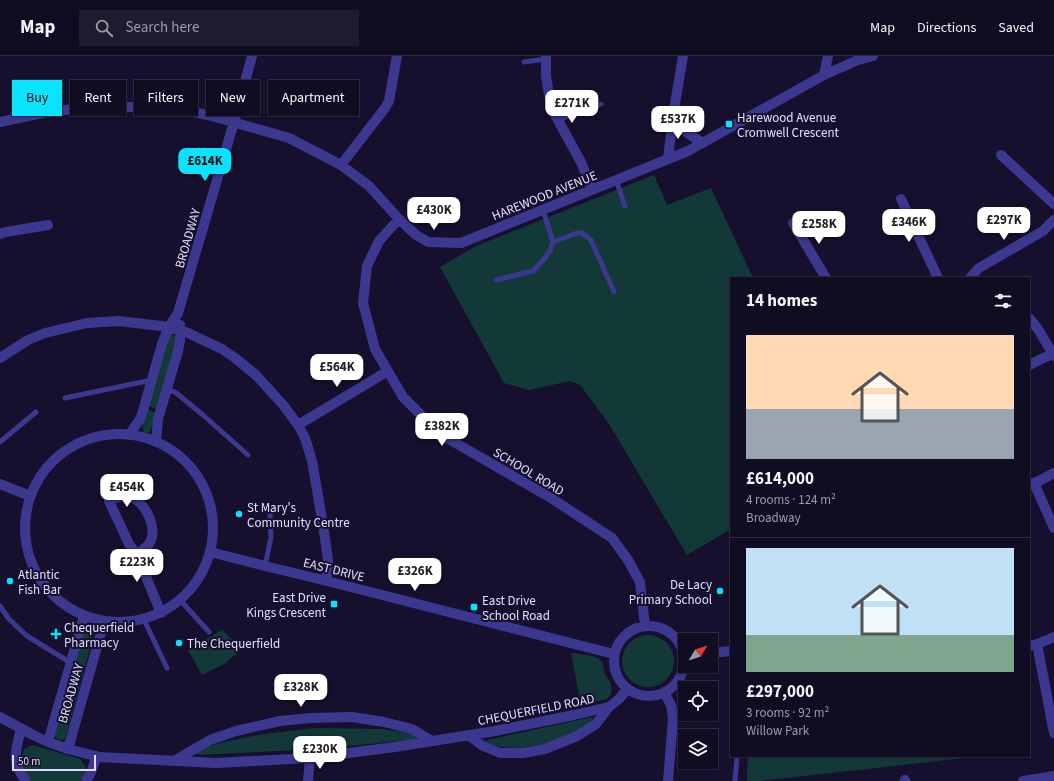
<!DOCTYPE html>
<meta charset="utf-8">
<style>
body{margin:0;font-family:"Source Sans 3",sans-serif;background:#1e1a2f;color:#f1f3f6;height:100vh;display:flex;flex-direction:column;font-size:15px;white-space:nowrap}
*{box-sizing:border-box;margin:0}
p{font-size:13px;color:#9c9ba5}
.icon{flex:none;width:22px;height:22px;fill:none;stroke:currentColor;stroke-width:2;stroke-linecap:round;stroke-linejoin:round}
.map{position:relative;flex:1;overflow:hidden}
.side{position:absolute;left:730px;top:221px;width:300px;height:480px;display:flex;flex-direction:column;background:#100c22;border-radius:0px;box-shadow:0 1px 3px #0004,0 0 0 1px #302c40}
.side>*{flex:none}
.hud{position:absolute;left:12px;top:24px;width:380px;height:36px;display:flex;gap:8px}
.needle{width:26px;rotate:51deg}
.controls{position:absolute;left:678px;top:577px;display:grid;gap:8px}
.controls a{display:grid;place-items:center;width:40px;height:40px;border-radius:0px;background:#100c22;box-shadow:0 1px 3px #0004,0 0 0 1px #302c40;font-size:20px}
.scale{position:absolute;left:12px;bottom:10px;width:84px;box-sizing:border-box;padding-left:4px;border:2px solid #e2ddff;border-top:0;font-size:11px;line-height:14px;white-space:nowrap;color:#e2ddff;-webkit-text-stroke:3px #16102e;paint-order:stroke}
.price{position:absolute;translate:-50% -34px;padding:0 9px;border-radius:8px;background:#fff;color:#222;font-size:13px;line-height:26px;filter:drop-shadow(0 1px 2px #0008)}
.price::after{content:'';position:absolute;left:50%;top:24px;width:12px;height:9px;margin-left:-6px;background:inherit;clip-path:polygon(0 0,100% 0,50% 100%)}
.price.current{background:#09e3ff;color:#111}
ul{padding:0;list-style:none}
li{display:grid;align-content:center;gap:8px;height:212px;padding:0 16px}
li+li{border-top:1px solid #302c40}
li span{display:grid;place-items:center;height:124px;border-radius:0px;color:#555}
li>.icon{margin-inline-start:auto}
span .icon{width:72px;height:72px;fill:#fffc;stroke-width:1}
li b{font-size:17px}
h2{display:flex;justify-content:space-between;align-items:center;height:48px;padding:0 16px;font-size:17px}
.pill{padding:0 14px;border-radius:0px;background:#100c22;box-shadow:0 1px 3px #0004,0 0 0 1px #302c40;font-size:14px;line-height:36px}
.pill.current{background:#09e3ff;color:#111}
header{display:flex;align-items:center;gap:24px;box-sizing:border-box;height:56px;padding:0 20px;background:#100c22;border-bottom:1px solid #302c40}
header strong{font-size:19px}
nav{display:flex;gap:22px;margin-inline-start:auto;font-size:14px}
.search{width:280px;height:36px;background:#1e1a2f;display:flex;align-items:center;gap:10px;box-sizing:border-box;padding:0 14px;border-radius:0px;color:#9c9ba5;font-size:15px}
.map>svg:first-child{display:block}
</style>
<header>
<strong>Map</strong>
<div class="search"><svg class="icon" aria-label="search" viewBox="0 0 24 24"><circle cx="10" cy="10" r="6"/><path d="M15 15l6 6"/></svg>Search here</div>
<nav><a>Map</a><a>Directions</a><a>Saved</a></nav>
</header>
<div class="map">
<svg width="1054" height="725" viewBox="0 0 1054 725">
<rect width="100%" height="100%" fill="#16102e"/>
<path fill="#123938" d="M654,119L667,149L711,132L753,222H731V473L687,499L609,368L581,330L570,325L529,334L504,327L440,211L476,190Z
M171,278L174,279L177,283L157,353L148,350L168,281Z
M147,354L157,357L150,375L147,378C138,372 145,362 147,354Z
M222,574L242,593L224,608L202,619L188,594Z
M85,575L94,578L66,680L65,683L59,684L57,683L55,679Z
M622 605a26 26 0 1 1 52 0a26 26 0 1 1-52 0Z
M571,597C578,598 594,599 599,603C604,607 603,613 605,618C606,621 609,623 610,626C613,632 612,639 607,643L581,649Z
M592,661L593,664L592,666L575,678L544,688L521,692L502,691L487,688L486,686L487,684Z
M317,672L382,673L410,677L420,683L318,693L199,699L197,697C205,689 218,688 229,685C258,678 287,675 317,672Z
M33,689L80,703L86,711V717L80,725H32C22,714 19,707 24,693Z
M748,700H973V701L760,725H747Z"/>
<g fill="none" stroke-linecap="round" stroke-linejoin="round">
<path stroke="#3c3890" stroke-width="5" d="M524,6L546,3
M558,64L601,48
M616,124L625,150
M553,186L577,177H582L591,184L614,236
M496,224L533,215L544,203L550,195L553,186L543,154
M167,334L175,336L203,359L248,399
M65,342L152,324
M0,386L36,356
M265,510L271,481L270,458
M181,545L209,576
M0,550L9,563L27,580L71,607
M144,564L167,612
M735,725L737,700"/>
<path stroke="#3c3890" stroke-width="10" d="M546,0V20L549,39L554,57L581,106L592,134
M824,19L828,0
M673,60C682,74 689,79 703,87
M0,66L47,56L73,53L125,51H153L188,55L208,59L289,82L341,109L369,130L399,163L416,179L428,186L461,187L688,95L824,19L858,4L873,0
M1001,99L1054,148
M668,103L673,60L683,0
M341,109L385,52L389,45L397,0
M901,143L938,222
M399,163L379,185L367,210L363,247L375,293L403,341L440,378L551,442L612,482L628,504L640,526L645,569
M793,167L826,222
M0,178L6,176L48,169
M970,222L979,212L1043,175L1054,164
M1029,262L1038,273L1054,300
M0,302L28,284L45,277L87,267L119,265L169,271L188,277L222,293L235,302L256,319L284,350L298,369L305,382L312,405L324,475L328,504L327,525
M1029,309L1054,297
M298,369L388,315
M25 472a94 94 0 1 1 188 0a94 94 0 1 1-188 0Z
M129,379L140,363L142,358L162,288L169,271L178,257L234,66L252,0
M156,386L158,363L178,295L180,285V269
M1034,427L1054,472
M0,428L30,440
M1029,429L1039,425L1054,417
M210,496L265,510L327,525L614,598
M137,499C141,495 146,492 149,488C159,474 146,446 130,441C123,439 115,442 109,445L129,488L137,499L161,557
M614 605a35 35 0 1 1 70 0a35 35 0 1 1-70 0Z
M1037,588L1054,677
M1029,590L1037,588L1054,581
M711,597L731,595
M664,636L671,649L673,663L668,725
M0,661L33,679L48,686L68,693L99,701L216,707L310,702L395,691L495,675L574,659L609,651L620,642L627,633
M21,673C18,686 12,702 19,714C21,718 24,722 26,725
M468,679L483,690L500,697H523L545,693L577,680L596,668L609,651
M48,686L84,560
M68,693L104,566
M174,705L210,684L236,675L280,665L311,662L352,661L384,666L412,673L432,685
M86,725C91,718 94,709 96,700
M308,725L310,702
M905,725V724
M1023,725L1054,720"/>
</g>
<g fill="#09e3ff" stroke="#16102e" stroke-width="1.5">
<rect x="725" y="64" width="8" height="8" rx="2"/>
<circle cx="239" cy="458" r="4"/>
<circle cx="10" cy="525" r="4"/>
<circle cx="720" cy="535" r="4"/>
<rect x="330" y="544" width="8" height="8" rx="2"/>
<rect x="470" y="547" width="8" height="8" rx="2"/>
<path d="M54 572h4v4h4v4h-4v4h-4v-4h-4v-4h4z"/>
<circle cx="179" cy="587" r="4"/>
</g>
<g text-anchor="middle" stroke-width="4" stroke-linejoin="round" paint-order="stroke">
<g font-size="13" fill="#e2ddff" stroke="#16102e" text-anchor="start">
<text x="737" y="66">Harewood Avenue<tspan x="737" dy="15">Cromwell Crescent</tspan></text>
<text x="247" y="456">St Mary's<tspan x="247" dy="15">Community Centre</tspan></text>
<text x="18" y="523">Atlantic<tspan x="18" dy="15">Fish Bar</tspan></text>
<text x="712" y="533" text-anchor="end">De Lacy<tspan x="712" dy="15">Primary School</tspan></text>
<text x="326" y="546" text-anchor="end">East Drive<tspan x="326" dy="15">Kings Crescent</tspan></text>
<text x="482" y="549">East Drive<tspan x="482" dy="15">School Road</tspan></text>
<text x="64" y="576">Chequerfield<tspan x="64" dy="15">Pharmacy</tspan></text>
<text x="187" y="592">The Chequerfield</text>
</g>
<g font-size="13" fill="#e2ddff" stroke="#16102e">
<text transform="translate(544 139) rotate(-22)" y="5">HAREWOOD AVENUE</text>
<text transform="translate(187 182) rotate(-74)" y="5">BROADWAY</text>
<text transform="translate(529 415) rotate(31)" y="5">SCHOOL ROAD</text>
<text transform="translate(334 513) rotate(14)" y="5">EAST DRIVE</text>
<text transform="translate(70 637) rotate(-74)" y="5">BROADWAY</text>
<text transform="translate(536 653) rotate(-11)" y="5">CHEQUERFIELD ROAD</text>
</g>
</g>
</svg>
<div class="controls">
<a><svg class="needle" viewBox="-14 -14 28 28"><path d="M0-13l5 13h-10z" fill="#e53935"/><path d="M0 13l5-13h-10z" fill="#9c9ba5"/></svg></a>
<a><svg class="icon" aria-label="locate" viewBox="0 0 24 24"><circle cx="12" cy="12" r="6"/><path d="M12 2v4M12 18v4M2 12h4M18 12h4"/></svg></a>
<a><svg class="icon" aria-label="layers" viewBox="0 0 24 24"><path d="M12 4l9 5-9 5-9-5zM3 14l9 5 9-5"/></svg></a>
</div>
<div class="scale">50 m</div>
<b class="price" style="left:572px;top:68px">£271K</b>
<b class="price" style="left:678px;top:84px">£537K</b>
<b class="price current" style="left:205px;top:126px">£614K</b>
<b class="price" style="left:434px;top:175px">£430K</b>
<b class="price" style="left:1004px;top:185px">£297K</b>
<b class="price" style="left:909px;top:187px">£346K</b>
<b class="price" style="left:819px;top:189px">£258K</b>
<b class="price" style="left:337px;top:332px">£564K</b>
<b class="price" style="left:442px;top:391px">£382K</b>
<b class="price" style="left:127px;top:452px">£454K</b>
<b class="price" style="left:137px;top:527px">£223K</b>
<b class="price" style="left:415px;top:536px">£326K</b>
<b class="price" style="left:301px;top:652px">£328K</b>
<b class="price" style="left:320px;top:714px">£230K</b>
<div class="hud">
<a class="pill current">Buy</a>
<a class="pill">Rent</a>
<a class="pill">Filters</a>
<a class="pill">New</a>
<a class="pill">Apartment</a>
</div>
<section class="side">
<h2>14 homes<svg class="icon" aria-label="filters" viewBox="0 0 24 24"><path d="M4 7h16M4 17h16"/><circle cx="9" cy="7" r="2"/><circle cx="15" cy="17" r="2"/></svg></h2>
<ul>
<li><span style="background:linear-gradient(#ffd9b3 60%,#9aa5b1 0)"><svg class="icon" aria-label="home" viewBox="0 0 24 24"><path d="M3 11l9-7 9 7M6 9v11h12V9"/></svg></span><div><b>£614,000</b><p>4 rooms · 124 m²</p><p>Broadway</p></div></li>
<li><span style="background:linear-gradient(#bfe0f5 70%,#7fa58c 0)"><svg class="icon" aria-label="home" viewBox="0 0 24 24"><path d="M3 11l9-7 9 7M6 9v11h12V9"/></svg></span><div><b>£297,000</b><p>3 rooms · 92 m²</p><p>Willow Park</p></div></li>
</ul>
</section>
</div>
